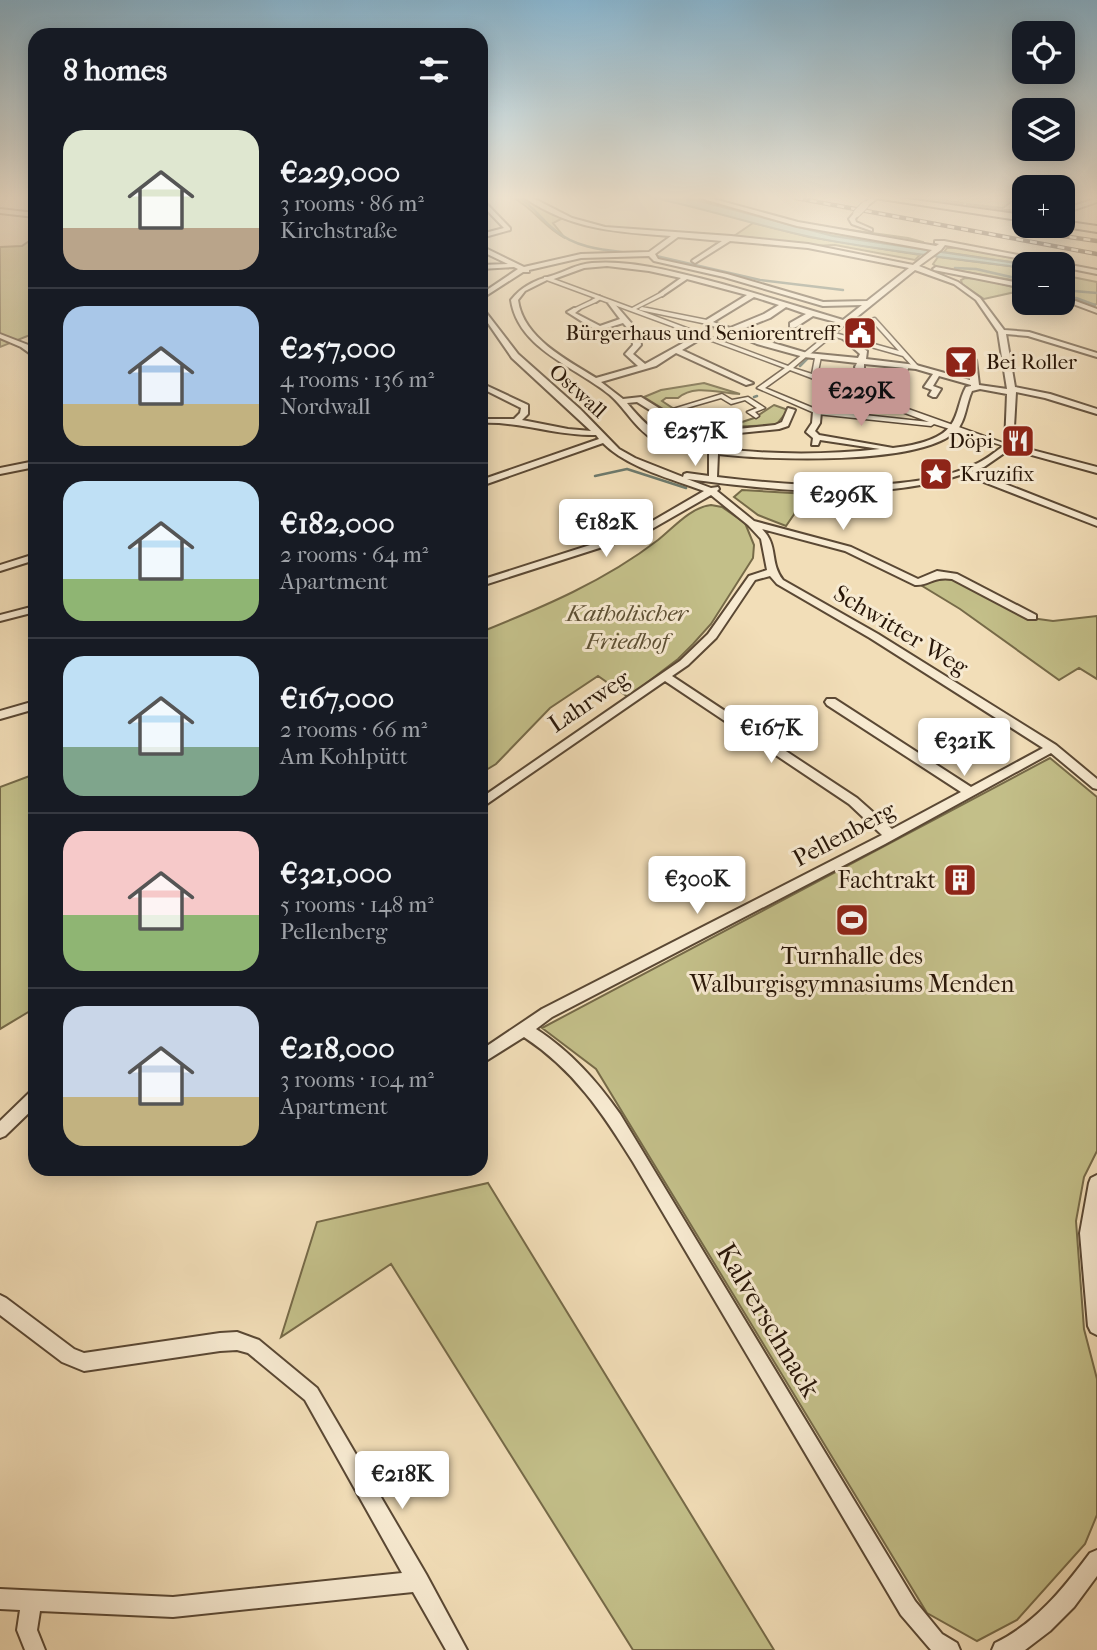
<!DOCTYPE html>
<meta charset="utf-8">
<style>
body{margin:0;font-family:"IM FELL French Canon",serif;background:#242831;color:#f1f3f6;height:100vh;display:flex;flex-direction:column;font-size:26px;white-space:nowrap}
*{box-sizing:border-box;margin:0}
p{font-size:23px;color:#9ea1a6}
.icon{flex:none;width:38px;height:38px;fill:none;stroke:currentColor;stroke-width:2;stroke-linecap:round;stroke-linejoin:round}
.map{position:relative;flex:1;overflow:hidden}
.side{position:absolute;left:28px;top:28px;width:460px;height:1148px;display:flex;flex-direction:column;background:#171b24;border-radius:21px;box-shadow:0 4px 18px #0003}
.side>*{flex:none}
.fabs{position:absolute;left:1012px;top:21px;display:grid;gap:14px}
.fabs a{display:grid;place-items:center;width:63px;height:63px;border-radius:14px;background:#171b24;box-shadow:0 4px 18px #0003;font-size:35px}
.price{position:absolute;translate:-50% -60px;padding:0 16px;border-radius:7px;background:#fff;color:#222;font-size:23px;line-height:46px;filter:drop-shadow(0 2px 4px #0008)}
.price::after{content:'';position:absolute;left:50%;top:42px;width:21px;height:16px;margin-left:-10px;background:inherit;clip-path:polygon(0 0,100% 0,50% 100%)}
.price.current{background:#c59692;color:#111}
ul{padding:0;list-style:none}
li{display:flex;align-items:center;gap:21px;height:175px;padding:0 35px}
li+li{border-top:2px solid #363941}
li span{display:grid;place-items:center;flex:none;width:196px;height:140px;border-radius:21px;color:#555}
li>.icon{margin-inline-start:auto}
span .icon{width:84px;height:84px;fill:#fffc;stroke-width:1}
li b{font-size:30px}
h2{display:flex;justify-content:space-between;align-items:center;height:84px;padding:0 35px;font-size:30px}
.map>svg:first-child{display:block}
</style>
<div class="map">
<svg width="1097" height="1650" viewBox="0 0 1097 1650">
<rect width="100%" height="100%" fill="#f2deb8"/>
<filter id="stains"><feTurbulence type="fractalNoise" baseFrequency=".00286" numOctaves="4"/><feColorMatrix values="0 0 0 0 .2 0 0 0 0 .09 0 0 0 0 .02 0 0 0 .5 -.17"/></filter>
<radialGradient id="worn" r=".72"><stop offset=".6" stop-color="#630" stop-opacity="0"/><stop offset="1" stop-color="#630" stop-opacity=".3"/></radialGradient>
<path fill="#c3bf89" stroke="#766a48" stroke-width="2" d="M514,198H527L565,217L553,223L565,238C544,227 535,210 514,198Z
M906,198L962,205L963,203L927,198H1016L1003,208L966,204L1024,212V215Z
M768,214L800,223L908,238L923,242V247L927,249L833,236L761,218Z
M753,223L809,237L920,255L915,260L835,245L808,246L731,238Z
M35,237V333L0,347V247L22,246Z
M947,248H960L1045,264H1024L944,252Z
M938,257L1024,268V282L937,267L933,264Z
M1062,275L1097,282V304L1094,305L1062,294Z
M965,278L983,279L1024,290L984,299L962,284L961,280Z
M704,383L740,394C720,394 695,383 678,398H666L662,401L674,409L668,412L644,397L661,390Z
M774,405L788,410L776,425L727,427L754,418Z
M742,490L808,494L786,526L758,515L734,497Z
M711,505L722,507L745,523L754,545L753,558L711,624L693,644L678,659L628,697L598,676L550,708L496,764L481,773V632C543,607 605,581 658,540C673,528 691,507 711,505Z
M945,575L1031,618L1053,621L1097,616V679L1079,668L1059,680L960,609L919,584Z
M1050,758L1097,797V1151L1084,1177L1076,1221L1084,1329L1097,1379V1515L1085,1544L1017,1620L977,1641L927,1613L596,1069L542,1028Z
M35,774V1008L0,1029V787Z
M488,1183L774,1650H633L391,1264L281,1337L317,1222Z"/>
<path fill="#9bbcb0" stroke="#6d7a6d" stroke-width="2" d="M654,198L696,200L833,236L1002,261L1024,264V268C953,258 881,251 811,237C758,226 707,209 654,198Z"/>
<g fill="none" stroke-linecap="round" stroke-linejoin="round">
<path stroke="#6d7a6d" stroke-width="2.5" d="M519,198C534,206 542,221 556,231C576,248 604,250 629,253
M652,255L760,280L843,290
M955,268L976,269L1024,280
M1062,290L1097,293
M1076,298L1095,305
M800,366L809,357
M754,397L757,396
M595,476L627,469L686,488"/>
<path stroke="#cab695" stroke-width="5" stroke-dasharray="5 2.5" stroke-linecap="butt" d="M705,332L714,327"/>
<defs>
<path id="pedestrian" d="M544,277H548L632,308L660,293H664V295L636,309L788,366L844,321L847,323L846,324L835,333L899,351L870,319L875,318L918,366V368H914L903,356L832,336L810,354L821,357L817,376L875,398L904,367H908V369L880,399L1012,446L1007,447L934,424L931,426L817,414L757,388L785,368L544,279ZM807,356L815,358L812,374L793,368ZM790,370L929,422L818,410L765,388Z
M594,299L596,300V302L578,310L573,309Z
M642,307L707,320L710,322L707,324L640,310L639,309Z
M722,394L732,400L748,397L765,408L755,412L759,416L756,418L747,412L757,408L745,400L731,404L721,398L676,411L673,409Z"/>
<path id="minor" d="M481,198L510,228V230L481,238V234L504,228L481,204Z
M525,198H533L572,218L605,227L731,236L808,244L913,265L932,250L797,226L700,198H710L798,222L936,246L939,244L935,243V241H944L1097,270V274L1062,267V264H1049L945,245L941,250L919,266L958,282L980,298L1004,330L1029,332L1097,353V357L1028,336L1006,334L1015,387L1050,394L1097,409V414L1045,398L1016,392L1013,445L1097,467V473L1010,449L984,467L972,471L1097,520V526L963,474C879,503 774,490 687,479L711,488L718,487L719,489L717,491L754,521L851,547L918,579L937,571L957,574L1036,615V619H1028L952,579C933,576 929,586 915,585L845,551L762,529C779,546 769,562 783,580L878,634L1056,745L1097,779V789L1093,788L1051,753L885,844L552,1017L536,1029C571,1052 596,1080 620,1114L915,1601L942,1634L957,1643L960,1650H931L901,1615L633,1162C602,1112 574,1070 524,1037L481,1064V1050L542,1009L882,835L849,804L665,681L481,808V798L680,661L708,634L749,576L767,570L761,539L748,525L711,495L643,534L481,586V580L637,530L704,491C672,479 628,468 603,443L481,486V480L599,439L596,435C557,436 520,421 481,423V419H514L520,413L521,408L481,388V383L528,405V414L522,420L568,429L591,431L512,358L481,313V306L518,354L580,409L619,449L635,458L683,477L684,474L687,473L709,476V452C692,450 671,449 656,441C636,430 626,409 610,395C576,367 518,349 511,300C521,287 535,280 551,276C565,272 576,264 592,263C629,260 667,270 703,279C750,291 796,306 843,320L862,305L823,306L724,277L654,261L649,256L581,258L529,270V272H523L481,299V294L518,269L514,267L481,269V265L508,264L481,251V246L524,267L581,254L649,252L671,236C617,232 572,230 525,198ZM678,237L722,241L693,260L692,261L695,263L730,241L808,248L909,268L867,301L823,302L727,274L658,259L655,254ZM607,266L649,271L681,278L660,293V295L662,296L687,279L747,295L703,322L757,344L804,357L857,363L855,367L857,373L867,378L871,376L864,372V364L916,369L933,374L924,387L932,390L929,395L933,397H936L941,389L933,386L939,376L971,385V386L966,387C959,399 959,414 951,425C940,441 911,446 893,448L819,435L815,431L820,423L821,412L817,410L813,412L812,423L806,432L813,438L812,445H818L820,440L880,449C826,455 770,455 716,448L714,443H708L707,447C665,442 655,436 627,403L637,402L685,432L709,436L779,429L788,426L795,410L788,408L782,422L775,425L709,432L691,428L641,397L623,399L601,382L656,366L676,353L746,385L753,383L682,350L704,337L705,335L701,333L645,364L633,354L641,345L639,332L613,302L608,303L620,319L600,326L575,313L580,309L578,308H574L567,312L597,331L623,323L631,332L633,345L625,354L638,366L596,378C566,359 523,338 518,300L525,291L547,280H551L584,268ZM915,270L954,284L976,300L998,332L1007,389L979,385L976,360L972,358L968,360L970,380L916,365L866,359L867,351L847,337L843,339L860,354L858,358L807,353L763,340L737,331L770,318L786,307L806,314L790,323V327H796L813,316L847,325ZM754,297L779,305L764,314L730,328L713,322ZM980,389L1007,394L1005,445C996,451 987,459 978,463C913,496 789,486 717,477L718,454C767,460 920,466 956,431C966,421 966,403 972,391ZM770,576L777,584L870,638L1043,748L971,787L835,699H827L825,702L827,705L961,792L892,829L857,798L672,676L688,665L716,638L755,580Z
M871,198H878L867,206H863V204Z
M1097,198V202L1062,214V210Z
M0,209L35,213V217L0,213Z
M855,212L860,213L855,219L856,222L872,229V231L852,224L849,219Z
M936,267L1024,284V288L934,270L933,269Z
M599,296L602,298L596,302H592V300Z
M1062,296L1097,309V313L1062,300Z
M0,334L31,346L35,350V357L21,347L0,338Z
M35,461V467L0,474V468Z
M35,554V560L0,571V565Z
M35,606V612L0,621V615Z
M35,701V709L0,719V711Z
M35,1090V1107L5,1136L0,1138V1121L30,1092Z
M1097,1175V1335L1091,1332L1088,1326L1080,1233L1089,1183L1091,1178Z
M0,1295L6,1298L74,1349L84,1353L220,1333L237,1332L259,1340L317,1388L426,1574L467,1650H446L413,1592L173,1617L40,1611L37,1630L45,1650H25L17,1630L20,1610L0,1609V1589L173,1597L402,1573L305,1400L248,1353L237,1350L220,1351L84,1371L62,1362L0,1315Z
M1097,1550V1576L1074,1607L1050,1631L1025,1650H992L995,1643C1036,1623 1063,1589 1090,1553Z"/>
<path id="primary" d="M875,198H900L1024,215V221Z
M1062,221L1097,226V232L1059,226H1062Z"/>
</defs>
<use href="#pedestrian" stroke="#5a4834" stroke-width="3"/>
<use href="#minor" stroke="#5a4834" stroke-width="4"/>
<use href="#primary" stroke="#281608" stroke-width="4"/>
<use href="#pedestrian" fill="#f7ead1" fill-rule="evenodd"/>
<use href="#minor" fill="#f7ead1" fill-rule="evenodd"/>
<use href="#primary" fill="#f2deb8" fill-rule="evenodd"/>
<defs>
<path id="rail" d="M796,198L1097,254
M1028,231L1097,241"/>
</defs>
<use href="#rail" stroke="#281608" stroke-width="4.5"/>
<use href="#rail" stroke="#f7ead1" stroke-width="2.5" stroke-dasharray="7" stroke-linecap="butt"/>
<defs>
<path id="minor-bridge" d="M857,213L865,205"/>
</defs>
<use href="#minor-bridge" stroke="#5a4834" stroke-width="9" stroke-linecap="butt"/>
<use href="#minor-bridge" stroke="#f7ead1" stroke-width="7"/>
</g>
<linearGradient id="sky" x2="0" y2="1"><stop stop-color="#89b7d2"/><stop offset="0.46" stop-color="#f9f0df"/><stop offset="1" stop-color="#f9f0df" stop-opacity="0"/></linearGradient>
<rect width="1097" height="429" fill="url(#sky)"/>
<defs>
<symbol id="civic-square" viewBox="-11 -11 22 22"><rect x="-9" y="-9" width="18" height="18" rx="4" fill="#8f2418" stroke="#f7ead1"/><path d="M-.6-6.5H3V-4.5H.6V-3L4-1V1h2V6H-6V1h2V-1L-.6-3ZM-1.2 2.5V6h2.4V2.5Z" fill="#fff"/></symbol>
<symbol id="bar-square" viewBox="-11 -11 22 22"><rect x="-9" y="-9" width="18" height="18" rx="4" fill="#8f2418" stroke="#f7ead1"/><path d="M-6-5H6L.8 .8V4.5H3.5V6h-7V4.5H-.8V.8Z" fill="#fff"/></symbol>
<symbol id="restaurant-square" viewBox="-11 -11 22 22"><rect x="-9" y="-9" width="18" height="18" rx="4" fill="#8f2418" stroke="#f7ead1"/><path d="M-5-6h1v4h1v-4h1v4h1v-4h1v5L-1.5 .5V6h-2V.5L-5-1ZM5-6V6H3V1.5H1.5Q1.5-4 5-6Z" fill="#fff"/></symbol>
<symbol id="sight-square" viewBox="-11 -11 22 22"><rect x="-9" y="-9" width="18" height="18" rx="4" fill="#8f2418" stroke="#f7ead1"/><path d="M0-6L1.8-2.2L6-1.7L2.9 1.2L3.7 5.4L0 3.3L-3.7 5.4L-2.9 1.2L-6-1.7L-1.8-2.2Z" fill="#fff"/></symbol>
<symbol id="building-square" viewBox="-11 -11 22 22"><rect x="-9" y="-9" width="18" height="18" rx="4" fill="#8f2418" stroke="#f7ead1"/><path d="M-4-6H4V6H1V3H-1V6H-4ZM-2.5-4.3h1.7v1.8h-1.7ZM.8-4.3h1.7v1.8H.8ZM-2.5-1h1.7V.8h-1.7ZM.8-1h1.7V.8H.8Z" fill="#fff"/></symbol>
<symbol id="stadium-square" viewBox="-11 -11 22 22"><rect x="-9" y="-9" width="18" height="18" rx="4" fill="#8f2418" stroke="#f7ead1"/><path d="M0-5a6.5 5 0 1 0 0 10a6.5 5 0 1 0 0-10ZM-3.5-1.8h7v3.6h-7Z" fill="#fff"/></symbol>
</defs>
<g fill-rule="evenodd">
<use href="#civic-square" x="841" y="314" width="38" height="38"/>
<use href="#bar-square" x="942" y="343" width="38" height="38"/>
<use href="#restaurant-square" x="999" y="422" width="38" height="38"/>
<use href="#sight-square" x="917" y="455" width="38" height="38"/>
<use href="#building-square" x="941" y="861" width="38" height="38"/>
<use href="#stadium-square" x="833" y="901" width="38" height="38"/>
</g>
<g text-anchor="middle" stroke-width="6" stroke-linejoin="round" paint-order="stroke">
<g font-size="21" fill="#281608" stroke="#f7ead1" text-anchor="end">
<text x="836" y="340">Bürgerhaus und Seniorentreff</text>
<text x="986" y="369" text-anchor="start">Bei Roller</text>
<text x="993" y="448">Döpi</text>
<text x="960" y="481" text-anchor="start">Kruzifix</text>
</g>
<g font-size="21" fill="#281608" stroke="#f7ead1">
<text transform="translate(578 391) rotate(42)" y="7">Ostwall</text>
</g>
<g font-size="24" font-style="italic" fill="#5e5135" stroke="#f7ead1">
<text x="627" y="621">Katholischer<tspan x="627" dy="28">Friedhof</tspan></text>
</g>
<g font-size="24" fill="#281608" stroke="#f7ead1">
<text transform="translate(901 630) rotate(31)" y="8">Schwitter Weg</text>
<text transform="translate(589 701) rotate(-34)" y="8">Lahrweg</text>
<text transform="translate(844 834) rotate(-28)" y="8">Pellenberg</text>
</g>
<g font-size="24" fill="#281608" stroke="#f7ead1" text-anchor="end">
<text x="936" y="888">Fachtrakt</text>
<text x="852" y="964" text-anchor="middle">Turnhalle des<tspan x="852" dy="28">Walburgisgymnasiums Menden</tspan></text>
</g>
<g font-size="28" fill="#281608" stroke="#f7ead1">
<text transform="translate(769 1320) rotate(59)" y="10">Kalverschnack</text>
</g>
</g>
<rect width="100%" height="100%" filter="url(#stains)"/>
<rect width="100%" height="100%" fill="url(#worn)"/>
</svg>
<div class="fabs">
<a><svg class="icon" aria-label="locate" viewBox="0 0 24 24"><circle cx="12" cy="12" r="6"/><path d="M12 2v4M12 18v4M2 12h4M18 12h4"/></svg></a>
<a><svg class="icon" aria-label="layers" viewBox="0 0 24 24"><path d="M12 4l9 5-9 5-9-5zM3 14l9 5 9-5"/></svg></a>
<a>+</a>
<a>−</a>
</div>
<b class="price current" style="left:861px;top:428px">€229K</b>
<b class="price" style="left:695px;top:468px">€257K</b>
<b class="price" style="left:843px;top:532px">€296K</b>
<b class="price" style="left:606px;top:559px">€182K</b>
<b class="price" style="left:771px;top:765px">€167K</b>
<b class="price" style="left:964px;top:778px">€321K</b>
<b class="price" style="left:697px;top:916px">€300K</b>
<b class="price" style="left:402px;top:1511px">€218K</b>
<section class="side">
<h2>8 homes<svg class="icon" aria-label="filters" viewBox="0 0 24 24"><path d="M4 7h16M4 17h16"/><circle cx="9" cy="7" r="2"/><circle cx="15" cy="17" r="2"/></svg></h2>
<ul>
<li><span style="background:linear-gradient(#dfe7d0 70%,#b9a48a 0)"><svg class="icon" aria-label="home" viewBox="0 0 24 24"><path d="M3 11l9-7 9 7M6 9v11h12V9"/></svg></span><div><b>€229,000</b><p>3 rooms · 86 m²</p><p>Kirchstraße</p></div></li>
<li><span style="background:linear-gradient(#a9c7e8 70%,#c2b280 0)"><svg class="icon" aria-label="home" viewBox="0 0 24 24"><path d="M3 11l9-7 9 7M6 9v11h12V9"/></svg></span><div><b>€257,000</b><p>4 rooms · 136 m²</p><p>Nordwall</p></div></li>
<li><span style="background:linear-gradient(#bfe0f5 70%,#8fb573 0)"><svg class="icon" aria-label="home" viewBox="0 0 24 24"><path d="M3 11l9-7 9 7M6 9v11h12V9"/></svg></span><div><b>€182,000</b><p>2 rooms · 64 m²</p><p>Apartment</p></div></li>
<li><span style="background:linear-gradient(#bfe0f5 65%,#7fa58c 0)"><svg class="icon" aria-label="home" viewBox="0 0 24 24"><path d="M3 11l9-7 9 7M6 9v11h12V9"/></svg></span><div><b>€167,000</b><p>2 rooms · 66 m²</p><p>Am Kohlpütt</p></div></li>
<li><span style="background:linear-gradient(#f6c9c9 60%,#8fb573 0)"><svg class="icon" aria-label="home" viewBox="0 0 24 24"><path d="M3 11l9-7 9 7M6 9v11h12V9"/></svg></span><div><b>€321,000</b><p>5 rooms · 148 m²</p><p>Pellenberg</p></div></li>
<li><span style="background:linear-gradient(#c9d6e8 65%,#c2b280 0)"><svg class="icon" aria-label="home" viewBox="0 0 24 24"><path d="M3 11l9-7 9 7M6 9v11h12V9"/></svg></span><div><b>€218,000</b><p>3 rooms · 104 m²</p><p>Apartment</p></div></li>
</ul>
</section>
</div>
